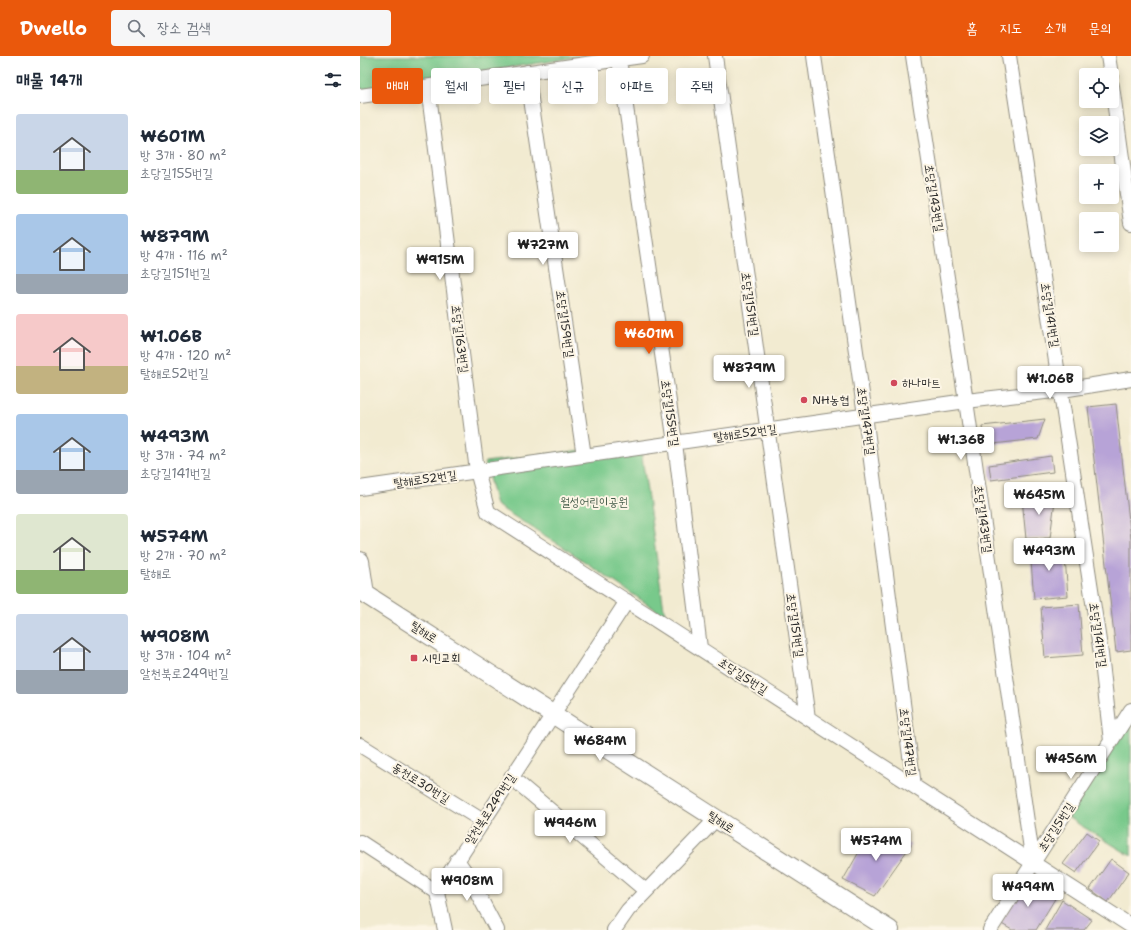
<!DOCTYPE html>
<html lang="ko">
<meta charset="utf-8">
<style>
body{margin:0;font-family:"Shantell Sans","Poor Story",sans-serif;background:#f6f6f7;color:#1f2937;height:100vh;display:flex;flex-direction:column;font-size:15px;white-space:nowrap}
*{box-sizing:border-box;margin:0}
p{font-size:13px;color:#747a83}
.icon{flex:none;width:22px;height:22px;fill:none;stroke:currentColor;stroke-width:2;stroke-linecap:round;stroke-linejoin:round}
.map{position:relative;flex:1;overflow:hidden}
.sheet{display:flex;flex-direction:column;background:#fff;width:360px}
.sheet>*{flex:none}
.top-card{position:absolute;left:12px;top:12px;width:380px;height:36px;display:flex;gap:8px}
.tools{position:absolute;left:719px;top:12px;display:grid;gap:8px}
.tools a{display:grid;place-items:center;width:40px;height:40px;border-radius:4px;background:#fff;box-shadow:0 2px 10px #0003;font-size:20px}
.price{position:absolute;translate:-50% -34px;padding:0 9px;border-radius:4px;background:#fff;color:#222;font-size:13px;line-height:26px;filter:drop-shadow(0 1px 2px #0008)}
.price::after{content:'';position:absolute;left:50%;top:24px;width:12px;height:9px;margin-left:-6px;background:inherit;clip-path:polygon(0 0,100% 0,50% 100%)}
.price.active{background:#ea580c;color:#fff}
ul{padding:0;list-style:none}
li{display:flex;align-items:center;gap:12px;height:100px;padding:0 16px}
li span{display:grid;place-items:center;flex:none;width:112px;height:80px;border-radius:4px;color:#555}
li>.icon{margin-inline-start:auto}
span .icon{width:48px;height:48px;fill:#fffc;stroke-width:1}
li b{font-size:17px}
h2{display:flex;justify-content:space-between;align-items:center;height:48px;padding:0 16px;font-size:17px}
.chip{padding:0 14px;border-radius:4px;background:#fff;box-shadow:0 2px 10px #0003;font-size:14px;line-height:36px}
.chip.active{background:#ea580c;color:#fff}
header{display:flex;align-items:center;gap:24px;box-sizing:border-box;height:56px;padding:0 20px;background:#ea580c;color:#fff}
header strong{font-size:19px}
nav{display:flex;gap:22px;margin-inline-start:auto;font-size:14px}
.search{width:280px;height:36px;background:#f6f6f7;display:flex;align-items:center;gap:10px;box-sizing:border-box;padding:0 14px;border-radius:4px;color:#747a83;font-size:15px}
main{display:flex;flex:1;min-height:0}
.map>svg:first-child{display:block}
</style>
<header>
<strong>Dwello</strong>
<div class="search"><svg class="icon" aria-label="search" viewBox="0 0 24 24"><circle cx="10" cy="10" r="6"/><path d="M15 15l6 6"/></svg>장소 검색</div>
<nav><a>홈</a><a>지도</a><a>소개</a><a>문의</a></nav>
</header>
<main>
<section class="sheet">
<h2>매물 14개<svg class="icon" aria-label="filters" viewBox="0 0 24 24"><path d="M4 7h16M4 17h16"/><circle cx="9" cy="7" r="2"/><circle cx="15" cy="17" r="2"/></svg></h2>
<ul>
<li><span style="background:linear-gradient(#c9d6e8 70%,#8fb573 0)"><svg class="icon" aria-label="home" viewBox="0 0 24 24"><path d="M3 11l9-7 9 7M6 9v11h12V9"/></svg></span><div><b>₩601M</b><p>방 3개 · 80 m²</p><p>초당길155번길</p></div></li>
<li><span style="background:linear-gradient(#a9c7e8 75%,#9aa5b1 0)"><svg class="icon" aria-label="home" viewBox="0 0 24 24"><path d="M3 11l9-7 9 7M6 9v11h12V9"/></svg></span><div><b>₩879M</b><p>방 4개 · 116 m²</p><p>초당길151번길</p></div></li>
<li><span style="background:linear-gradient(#f6c9c9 65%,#c2b280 0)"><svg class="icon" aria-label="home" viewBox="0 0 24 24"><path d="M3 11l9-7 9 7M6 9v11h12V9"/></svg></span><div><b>₩1.06B</b><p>방 4개 · 120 m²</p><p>탈해로52번길</p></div></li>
<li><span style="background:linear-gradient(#a9c7e8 70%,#9aa5b1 0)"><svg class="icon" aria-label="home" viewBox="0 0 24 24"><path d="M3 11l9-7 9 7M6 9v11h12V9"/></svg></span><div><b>₩493M</b><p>방 3개 · 74 m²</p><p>초당길141번길</p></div></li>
<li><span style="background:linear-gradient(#dfe7d0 70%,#8fb573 0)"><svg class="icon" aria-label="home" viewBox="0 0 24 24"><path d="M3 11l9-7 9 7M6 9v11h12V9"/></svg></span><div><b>₩574M</b><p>방 2개 · 70 m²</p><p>탈해로</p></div></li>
<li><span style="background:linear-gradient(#c9d6e8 70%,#9aa5b1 0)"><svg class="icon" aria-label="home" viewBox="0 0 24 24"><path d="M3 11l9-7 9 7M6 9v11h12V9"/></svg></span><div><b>₩908M</b><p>방 3개 · 104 m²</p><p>알천북로249번길</p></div></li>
</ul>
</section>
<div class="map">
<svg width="771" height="874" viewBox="0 0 771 874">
<rect width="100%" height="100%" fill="#fcf5e5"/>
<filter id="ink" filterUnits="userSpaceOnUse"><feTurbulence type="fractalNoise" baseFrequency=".025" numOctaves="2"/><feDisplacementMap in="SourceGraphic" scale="8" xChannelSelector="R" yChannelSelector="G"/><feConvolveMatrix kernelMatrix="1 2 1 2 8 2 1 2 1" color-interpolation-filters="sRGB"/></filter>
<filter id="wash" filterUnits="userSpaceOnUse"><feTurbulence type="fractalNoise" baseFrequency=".012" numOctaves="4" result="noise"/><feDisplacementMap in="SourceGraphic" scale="16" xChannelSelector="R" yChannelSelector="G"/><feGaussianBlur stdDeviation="0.9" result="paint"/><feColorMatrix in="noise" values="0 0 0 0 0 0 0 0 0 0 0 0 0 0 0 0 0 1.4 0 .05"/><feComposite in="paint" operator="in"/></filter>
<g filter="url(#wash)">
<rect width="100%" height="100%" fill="#f2ebd1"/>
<path fill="#78c98b" stroke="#527a5b" d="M0,0H224L0,35Z
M280,387L305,560L200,489L136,449L125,406Z
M771,665V800L707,761Z"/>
<g id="blocks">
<path fill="#b7a3d7" d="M756,348L771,483V594L756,596L728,351Z
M685,363L678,383L624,389L622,370Z
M691,400L693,416L631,424L629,409Z
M696,437L690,482L666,483L662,442Z
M704,490L708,540L674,543L670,493Z
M719,548L723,599L685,602L681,551Z
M511,775L551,789L515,840L483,824Z
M727,776L739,785L716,817L703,808Z
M751,803L769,816L748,846L730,833Z
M667,823L696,841L676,874H652L640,867Z
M702,844L732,864L724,874H685Z"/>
</g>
</g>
<g filter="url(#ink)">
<use href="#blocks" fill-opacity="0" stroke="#8e8b7e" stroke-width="1"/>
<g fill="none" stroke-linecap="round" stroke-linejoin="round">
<defs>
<path id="minor" d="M355,0L448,662
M454,0L505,359L554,730
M553,0L606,345L673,807
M649,0L741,598L751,685
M748,0L751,19
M259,3L315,387L340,592
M167,16L224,400
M752,30L771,167
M68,31L117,415L128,456L771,870
M0,40L282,0
M0,432L606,345L702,334L771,323
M0,689L123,765
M151,721L286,835
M0,786L77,836
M97,804L109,821L137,874
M85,874L77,836L267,545
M254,874L268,854L356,763
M630,874L771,654"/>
<path id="tertiary" d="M0,505L5,538L530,874"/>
</defs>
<use href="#minor" stroke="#8e8b7e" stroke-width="16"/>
<use href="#tertiary" stroke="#8e8b7e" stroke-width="20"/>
<use href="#minor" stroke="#fff" stroke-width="14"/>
<use href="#tertiary" stroke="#fff" stroke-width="18"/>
</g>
</g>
<g fill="#d1495b" stroke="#fcf5e5" stroke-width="1.5">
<circle cx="534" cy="327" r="4"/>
<circle cx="444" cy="344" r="4"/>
<rect x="50" y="598" width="8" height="8" rx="2"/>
</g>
<g text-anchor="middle" stroke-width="4" stroke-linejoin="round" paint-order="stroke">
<g font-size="12" fill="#2b2b2b" stroke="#fcf5e5">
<text transform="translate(574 142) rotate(81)" y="4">초당길143번길</text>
<text transform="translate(390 248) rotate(82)" y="4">초당길151번길</text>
<text transform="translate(690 259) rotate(81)" y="4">초당길141번길</text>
<text transform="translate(205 268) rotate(82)" y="4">초당길159번길</text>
<text transform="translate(100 283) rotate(83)" y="4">초당길163번길</text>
<text transform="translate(310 357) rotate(82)" y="4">초당길155번길</text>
<text transform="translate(506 365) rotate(82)" y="4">초당길147번길</text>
<text transform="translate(385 377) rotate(-8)" y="4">탈해로52번길</text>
<text transform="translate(65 423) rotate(-8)" y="4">탈해로52번길</text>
<text transform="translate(623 463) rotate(82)" y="4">초당길143번길</text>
<text transform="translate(435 569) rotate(82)" y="4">초당길151번길</text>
<text transform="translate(64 576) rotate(33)" y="4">탈해로</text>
<text transform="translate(738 579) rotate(82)" y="4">초당길141번길</text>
<text transform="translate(383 620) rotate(33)" y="4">초당길5번길</text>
<text transform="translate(548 686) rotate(83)" y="4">초당길147번길</text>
<text transform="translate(61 727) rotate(32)" y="4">동천로30번길</text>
<text transform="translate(130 753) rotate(-57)" y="4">알천북로249번길</text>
<text transform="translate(361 766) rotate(33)" y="4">탈해로</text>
<text transform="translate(696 771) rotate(-57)" y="4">초당길5번길</text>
</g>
<g font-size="12" fill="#2b2b2b" stroke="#fcf5e5" text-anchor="start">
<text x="542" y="331">하나마트</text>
<text x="452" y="348">NH농협</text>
<text x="62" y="606">시민교회</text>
</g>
<g font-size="12" fill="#425a48" stroke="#fcf5e5">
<text x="234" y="450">월성어린이공원</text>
</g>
</g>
</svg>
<div class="tools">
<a><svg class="icon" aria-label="locate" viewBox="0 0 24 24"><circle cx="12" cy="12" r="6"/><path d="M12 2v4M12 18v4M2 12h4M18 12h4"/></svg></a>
<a><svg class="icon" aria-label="layers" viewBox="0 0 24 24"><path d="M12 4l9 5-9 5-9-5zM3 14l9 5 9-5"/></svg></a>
<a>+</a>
<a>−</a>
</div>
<b class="price" style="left:183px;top:210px">₩727M</b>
<b class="price" style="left:80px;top:225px">₩915M</b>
<b class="price active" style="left:289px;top:299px">₩601M</b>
<b class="price" style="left:389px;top:333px">₩879M</b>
<b class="price" style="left:690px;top:344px">₩1.06B</b>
<b class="price" style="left:601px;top:405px">₩1.36B</b>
<b class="price" style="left:679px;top:460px">₩645M</b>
<b class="price" style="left:689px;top:516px">₩493M</b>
<b class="price" style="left:240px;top:706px">₩684M</b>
<b class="price" style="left:711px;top:724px">₩456M</b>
<b class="price" style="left:210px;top:788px">₩946M</b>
<b class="price" style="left:516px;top:806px">₩574M</b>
<b class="price" style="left:107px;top:846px">₩908M</b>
<b class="price" style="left:668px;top:852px">₩494M</b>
<div class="top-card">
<a class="chip active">매매</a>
<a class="chip">월세</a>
<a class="chip">필터</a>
<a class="chip">신규</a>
<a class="chip">아파트</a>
<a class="chip">주택</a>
</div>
</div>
</main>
